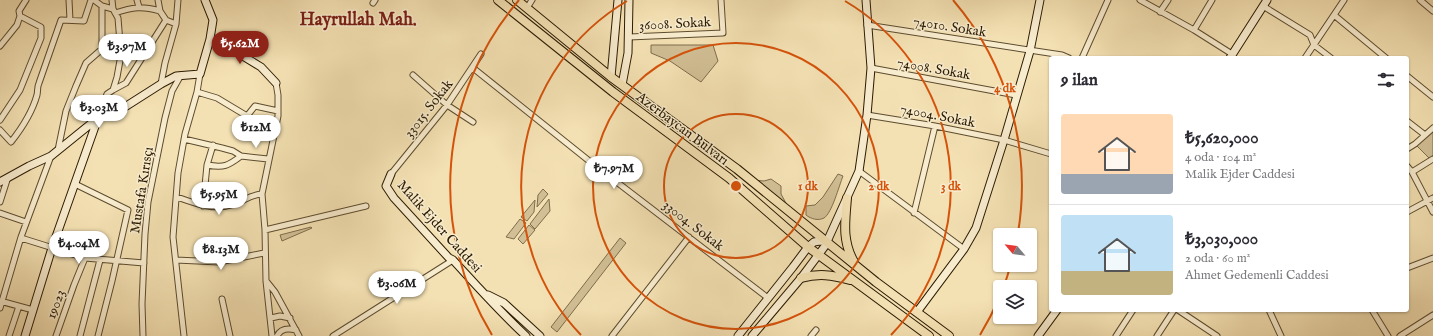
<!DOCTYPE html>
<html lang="tr">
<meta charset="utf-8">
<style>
body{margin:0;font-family:"IM FELL English",serif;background:#f7f7f7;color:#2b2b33;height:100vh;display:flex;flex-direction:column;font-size:15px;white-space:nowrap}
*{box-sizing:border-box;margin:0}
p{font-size:13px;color:#7c7c81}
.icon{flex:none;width:22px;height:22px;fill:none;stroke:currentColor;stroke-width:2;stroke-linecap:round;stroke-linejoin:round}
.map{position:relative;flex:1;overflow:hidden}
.side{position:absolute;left:1049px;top:56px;width:360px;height:256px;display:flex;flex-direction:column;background:#fff;border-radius:4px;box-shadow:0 1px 3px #0004}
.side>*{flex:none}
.needle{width:26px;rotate:299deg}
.buttons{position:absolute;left:993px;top:228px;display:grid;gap:8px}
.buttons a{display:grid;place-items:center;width:44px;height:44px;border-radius:4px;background:#fff;box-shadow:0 1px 3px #0004;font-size:20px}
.price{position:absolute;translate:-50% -34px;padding:0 9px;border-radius:14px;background:#fff;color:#222;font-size:13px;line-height:26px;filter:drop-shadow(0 1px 2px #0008)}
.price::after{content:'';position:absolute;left:50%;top:24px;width:12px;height:9px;margin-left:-6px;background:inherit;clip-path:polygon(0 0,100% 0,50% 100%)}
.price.active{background:#8f2418;color:#fff}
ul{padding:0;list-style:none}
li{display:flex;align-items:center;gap:12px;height:100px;padding:0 12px}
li+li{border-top:1px solid #e1e1e2}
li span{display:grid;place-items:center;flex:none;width:112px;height:80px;border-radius:4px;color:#555}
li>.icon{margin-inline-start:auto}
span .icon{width:48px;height:48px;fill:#fffc;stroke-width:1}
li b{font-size:17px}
h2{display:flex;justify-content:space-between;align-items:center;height:48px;padding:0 12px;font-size:17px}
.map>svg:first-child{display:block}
</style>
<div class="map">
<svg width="1433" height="336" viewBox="0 0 1433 336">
<rect width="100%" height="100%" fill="#f4e1b3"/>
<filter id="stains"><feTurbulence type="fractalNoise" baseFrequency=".005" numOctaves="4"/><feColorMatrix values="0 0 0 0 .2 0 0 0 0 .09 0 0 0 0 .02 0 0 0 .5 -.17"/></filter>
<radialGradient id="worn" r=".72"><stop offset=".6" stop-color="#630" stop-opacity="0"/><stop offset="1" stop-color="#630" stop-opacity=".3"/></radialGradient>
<path fill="#d2bf95" stroke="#7e6d4c" d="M651,45H713L718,61L701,82L670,61L651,53Z
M1433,128V159L1431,160L1415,144Z
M838,174L843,176C839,186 832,213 824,218C818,221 811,219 806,215V206L815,205L823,197Z
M771,179L781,186V194L787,205L753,180L764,181Z
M543,189L548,194L537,207L538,195Z
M549,199L550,211L535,229L530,224Z
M535,200L534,212L527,221L521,217Z
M520,219L526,223L514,239L506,237Z
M529,225L535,230L523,244L518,239Z
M311,227L312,228L282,241L280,235Z
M620,238L626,243L557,332L551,327Z"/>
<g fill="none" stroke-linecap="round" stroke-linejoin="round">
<defs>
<path id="street" d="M69,0L70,20
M94,0L102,6L113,9
M137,0L139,7
M158,0L160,11
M1140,0L1194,30L1232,54
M1420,0L1433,11
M373,3L375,0
M1263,6L1310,35L1314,45L1331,58
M527,8L532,0
M1160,12L1168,0
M115,13C133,7 142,6 160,11L166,20L176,24
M1334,15L1386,58
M867,25L1062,55L1069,58
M1194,30L1212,0
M629,37L723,33L721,0
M0,46L17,25L20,16L19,11L26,0
M1082,58L1108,0
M1305,58L1344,0
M473,68L588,160L768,298
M871,68L1016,95
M413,75L447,105L473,122
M1407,76L1433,97
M161,84L165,63L176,24L178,0
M113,90L126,83L166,20
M197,92L217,98L247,116L255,106L278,111
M867,115L935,126L1004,140L1051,154
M98,118L107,94L113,90L117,77L121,55L118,18L113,9L112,0
M0,120L20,90L41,38V27L20,16
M1407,121L1425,135
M0,130L11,142C22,128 32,113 37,95C38,91 37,87 39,83L61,20L84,21L91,0
M184,139L222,148L233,151L241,156L268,159
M1407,149L1415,144L1433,128
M58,150L66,111L76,86L86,63L102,49V6
M207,165C224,168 228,166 241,156
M1407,166L1412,172L1433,212
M859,171L964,249
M1412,172L1433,159
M391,174L447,105L481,54
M75,184L128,210L112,281L98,336
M177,197C196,204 215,211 235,204C246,200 249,195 262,194
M0,202L8,177
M203,206L207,165L213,145
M1407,212L1433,198
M0,213L26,222
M914,213L935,126
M265,230L366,206
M21,238L85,258L144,263
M176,260L219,262L264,253
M1407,268L1433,258
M267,282L275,292L299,336
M222,299L230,336
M0,301L33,310
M0,308L21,237L51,156
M1178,310L1217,336
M1269,310L1281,336
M1372,310L1388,336
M271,318L280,316L290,318
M9,336L19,306
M56,336L74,285L85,258
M80,336L100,260
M143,336L142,304L145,234L148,202L165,118L172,91L181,75
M184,336L173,237L178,173L185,134L197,92L200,74
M272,336L266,281L265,230L262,194L278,116V95L276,83
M277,336C281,328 288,328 296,330
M333,336L453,260
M612,336L689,237
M811,336L816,330
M1116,336L1133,310
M1157,336L1174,310
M1400,336L1433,315"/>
<path id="secondary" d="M210,39L233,50L261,67L276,83
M1230,58L1267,0
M611,77L618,0
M622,85L628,53L629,0
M391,174L386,186L394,198L449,258L453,260C477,286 500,312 526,336
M0,182L29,166L51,156L98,118L117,112L161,84L176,76L200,74L210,39L213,20L205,0
M488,295L504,303L540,336
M917,312L964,249L976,228L1004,140L1030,51L1040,0
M25,336L52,248L98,118
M738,336L793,267L808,247L814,242L820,241L827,242
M752,336L801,278L825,246L859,171L867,115L871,68L866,0
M1038,336L1057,310"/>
<path id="primary" d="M498,0L613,92L729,178L808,247L929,336
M517,0L611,77L737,169L876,282L949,336
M847,198C845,222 842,241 854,262
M801,278C819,273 832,275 850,280"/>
</defs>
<use href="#street" stroke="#5d4c2f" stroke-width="7"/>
<use href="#secondary" stroke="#2b1b03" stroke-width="9"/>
<use href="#primary" stroke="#2b1b03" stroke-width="10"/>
<use href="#street" stroke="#f8ecce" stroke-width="5"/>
<use href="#secondary" stroke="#f8ecce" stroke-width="7"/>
<use href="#primary" stroke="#f4e1b3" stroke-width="8"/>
</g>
<g fill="none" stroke="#d5530b" stroke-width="2">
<circle cx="736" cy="186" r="72"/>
<circle cx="736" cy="186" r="143"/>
<path d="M581 335A215 215 0 0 1 627 1M845 1A215 215 0 0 1 891 335"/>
<path d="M1010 267A286 286 0 0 1 1004 286M999 298A286 286 0 0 1 980 335M492 335A286 286 0 0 1 519 0M953 0A286 286 0 0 1 1018 233"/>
</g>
<g text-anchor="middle" stroke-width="3" stroke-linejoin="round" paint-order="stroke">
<g font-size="14" fill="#2b1b03" stroke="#f8ecce">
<text transform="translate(675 23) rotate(-3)" y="5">36008. Sokak</text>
<text transform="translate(950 26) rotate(9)" y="5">74010. Sokak</text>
<text transform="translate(934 68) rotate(10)" y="5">74008. Sokak</text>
<text transform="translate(428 108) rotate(-52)" y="5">33015. Sokak</text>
<text transform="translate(938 115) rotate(11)" y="5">74004. Sokak</text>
<text transform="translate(683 128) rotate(37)" y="5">Azerbaycan Bulvarı</text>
<text transform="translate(141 190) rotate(-81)" y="5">Mustafa Kırısçı</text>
<text transform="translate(694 225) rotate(38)" y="5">33004. Sokak</text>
<text transform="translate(440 226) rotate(48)" y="5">Malik Ejder Caddesi</text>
<text transform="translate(55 304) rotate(-70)" y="5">19023</text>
</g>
<g font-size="18" font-weight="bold" fill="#7a1f14" stroke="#f8ecce">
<text x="358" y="25">Hayrullah Mah.</text>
</g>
</g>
<circle cx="736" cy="186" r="6" fill="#d5530b" stroke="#f8ecce" stroke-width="2"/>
<g font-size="12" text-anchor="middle" font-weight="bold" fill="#d5530b" stroke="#f8ecce" stroke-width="3" stroke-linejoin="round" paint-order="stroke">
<text x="1005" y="92">4 dk</text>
<text x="808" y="190">1 dk</text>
<text x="879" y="190">2 dk</text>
<text x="951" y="190">3 dk</text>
</g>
<rect width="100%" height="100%" filter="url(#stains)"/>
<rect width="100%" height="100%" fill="url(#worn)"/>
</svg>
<div class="buttons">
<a><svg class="needle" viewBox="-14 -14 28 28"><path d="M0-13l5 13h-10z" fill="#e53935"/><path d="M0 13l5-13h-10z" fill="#7c7c81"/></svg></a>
<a><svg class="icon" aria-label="layers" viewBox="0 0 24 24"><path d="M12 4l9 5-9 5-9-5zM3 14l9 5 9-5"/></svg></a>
</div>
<b class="price active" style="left:240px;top:65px">₺5.62M</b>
<b class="price" style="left:127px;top:68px">₺3.97M</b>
<b class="price" style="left:99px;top:129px">₺3.03M</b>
<b class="price" style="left:256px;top:149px">₺12M</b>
<b class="price" style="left:614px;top:190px">₺7.97M</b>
<b class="price" style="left:219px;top:216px">₺5.95M</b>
<b class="price" style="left:79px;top:265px">₺4.04M</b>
<b class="price" style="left:221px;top:271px">₺8.13M</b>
<b class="price" style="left:397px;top:305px">₺3.06M</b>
<section class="side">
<h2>9 ilan<svg class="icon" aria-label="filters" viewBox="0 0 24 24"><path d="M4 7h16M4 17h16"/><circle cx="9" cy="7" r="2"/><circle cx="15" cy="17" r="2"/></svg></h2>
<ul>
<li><span style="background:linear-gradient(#ffd9b3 75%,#9aa5b1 0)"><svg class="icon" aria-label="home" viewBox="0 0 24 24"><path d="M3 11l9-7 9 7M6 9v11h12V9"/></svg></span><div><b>₺5,620,000</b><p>4 oda · 104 m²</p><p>Malik Ejder Caddesi</p></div></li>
<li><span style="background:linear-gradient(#bfe0f5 70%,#c2b280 0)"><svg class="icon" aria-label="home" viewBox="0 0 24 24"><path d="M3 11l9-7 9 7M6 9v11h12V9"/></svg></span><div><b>₺3,030,000</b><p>2 oda · 60 m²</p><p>Ahmet Gedemenli Caddesi</p></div></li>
</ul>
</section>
</div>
